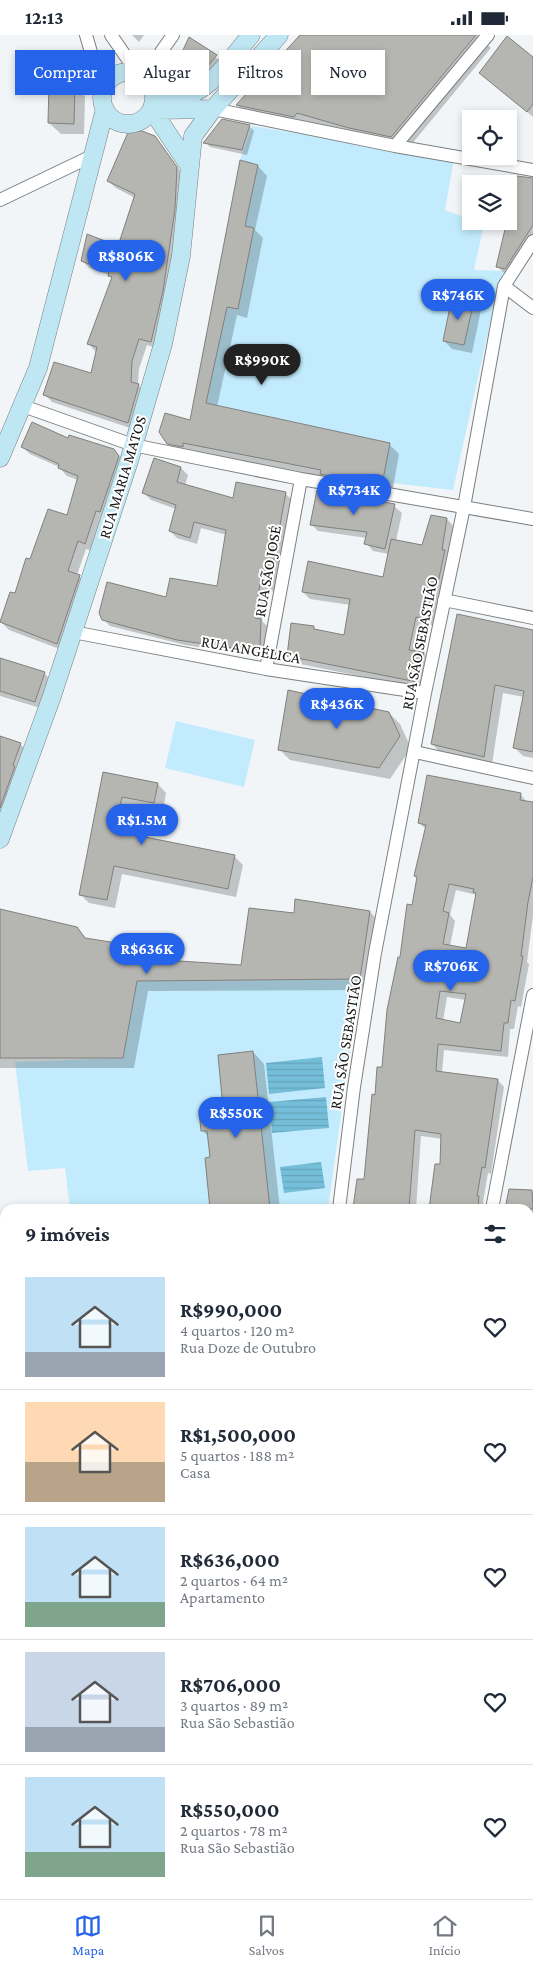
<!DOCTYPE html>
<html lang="pt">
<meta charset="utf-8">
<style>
body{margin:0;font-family:"Crimson Pro",serif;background:#f6f6f7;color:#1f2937;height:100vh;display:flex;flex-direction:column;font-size:19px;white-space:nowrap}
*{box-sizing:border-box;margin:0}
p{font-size:16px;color:#747a83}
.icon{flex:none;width:28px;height:28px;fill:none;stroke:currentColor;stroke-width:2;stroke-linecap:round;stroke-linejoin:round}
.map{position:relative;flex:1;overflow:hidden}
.side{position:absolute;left:0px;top:1169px;width:534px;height:696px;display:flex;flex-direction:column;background:#fff;border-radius:15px 15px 0 0;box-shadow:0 2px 8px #0003}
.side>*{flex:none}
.banner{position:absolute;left:15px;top:15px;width:504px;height:45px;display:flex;gap:10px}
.fabs{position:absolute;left:462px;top:75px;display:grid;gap:10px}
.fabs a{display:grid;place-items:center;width:55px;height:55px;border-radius:0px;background:#fff;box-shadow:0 2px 8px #0003;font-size:25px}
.price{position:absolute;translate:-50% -42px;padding:0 11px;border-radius:18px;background:#2563eb;color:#fff;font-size:16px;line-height:32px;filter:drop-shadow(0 1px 2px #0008)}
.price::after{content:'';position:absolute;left:50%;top:30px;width:15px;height:11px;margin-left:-8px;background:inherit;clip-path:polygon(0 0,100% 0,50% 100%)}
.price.on{background:#222;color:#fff}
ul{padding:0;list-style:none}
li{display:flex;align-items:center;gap:15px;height:125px;padding:0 25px}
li+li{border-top:1px solid #e0e1e3}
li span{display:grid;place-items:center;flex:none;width:140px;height:100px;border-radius:0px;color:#555}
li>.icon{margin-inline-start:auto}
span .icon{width:60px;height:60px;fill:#fffc;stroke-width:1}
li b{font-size:21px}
h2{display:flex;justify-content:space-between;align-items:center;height:60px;padding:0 25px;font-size:21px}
.tag{padding:0 18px;border-radius:0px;background:#fff;box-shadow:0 2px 8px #0003;font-size:18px;line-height:45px}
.tag.on{background:#2563eb;color:#fff}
.status{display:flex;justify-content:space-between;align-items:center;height:35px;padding:0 25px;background:#fff;direction:ltr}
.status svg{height:14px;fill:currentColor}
.tab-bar{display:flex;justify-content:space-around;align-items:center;height:70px;border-top:1px solid #e0e1e3;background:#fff;font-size:14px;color:#747a83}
.tab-bar a{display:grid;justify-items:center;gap:2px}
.tab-bar .on{color:#2563eb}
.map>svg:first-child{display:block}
</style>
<div class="status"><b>12:13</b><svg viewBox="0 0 49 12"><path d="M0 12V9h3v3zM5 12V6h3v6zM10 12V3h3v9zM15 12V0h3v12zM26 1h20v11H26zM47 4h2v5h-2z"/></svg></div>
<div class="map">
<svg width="533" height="1864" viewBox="0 0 533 1864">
<defs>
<pattern id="park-tufts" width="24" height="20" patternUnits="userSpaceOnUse" patternTransform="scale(1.25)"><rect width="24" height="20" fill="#c2ecfd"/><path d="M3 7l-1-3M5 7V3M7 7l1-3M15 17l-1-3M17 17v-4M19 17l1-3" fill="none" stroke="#a6cad8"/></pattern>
<pattern id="water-rules" width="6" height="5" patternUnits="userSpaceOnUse" patternTransform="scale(1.25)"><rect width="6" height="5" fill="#75bed9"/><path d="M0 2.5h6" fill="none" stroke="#64a3ba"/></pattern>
</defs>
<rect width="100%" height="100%" fill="#f1f5f7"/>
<path fill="url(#park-tufts)" d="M529,1822H533V1863L486,1860H529Z"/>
<path fill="#c2ecfd" d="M252,91L454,124L445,175L484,189L474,235L504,236L499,248L453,455L383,447L186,409L240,125Z
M176,686L255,705L244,752L165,733Z
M360,944L328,1174H70L65,1133L28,1136L15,1027L123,1023L137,946Z"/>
<path fill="url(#water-rules)" d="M322,1022L325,1053L269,1059L266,1028Z
M326,1062L329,1093L272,1098L269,1067Z
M321,1127L325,1153L284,1158L280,1132Z"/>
<path fill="#0003" fill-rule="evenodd" d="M132,0H144L139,7Z
M301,0H478L491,13L406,116L251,84L237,70Z
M189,4L222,27L207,44L180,25Z
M533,24V82L481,38Z
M74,50L85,61L84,99H61L49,88Z
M249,91L254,96L247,120L210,112L205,107Z
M155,102L184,141L159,314L147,310L139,334L138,350L146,358L136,395L52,367L44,359L92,340L96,317L89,309L113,244L109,240L90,233L82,226L118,212L135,163L116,153L108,146Z
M241,127L258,131L267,141L255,195L263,203L247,283L237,280L217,372L389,409L399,419L392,459L178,418L168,408L191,387Z
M518,142L533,144V208L505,239L498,232Z
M473,267L481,275L472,318L452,314L444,306Z
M69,405L113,415L121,423L93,516L86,514L77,540L88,549L65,616L9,595L1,587L16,560L30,525L68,482L78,445L67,441L59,432L30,419L22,412Z
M154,425L181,433L188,440L185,451L234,465L237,449L286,459L293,466L276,557L267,555L262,586L268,592L267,618L262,622L185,610L110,591L103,584L167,563L218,553L227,500L201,493L197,509L177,503L170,496L176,474L151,465L144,458Z
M394,471L402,478L396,506L423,512L447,484L454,492L433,591L424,588L417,617L424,618L431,626L424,654L295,628L288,621L313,593L317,596L345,602L351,570L310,564L303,557L384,544L389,519L373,516L366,508L367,503L318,496L311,489Z
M533,596V723L523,721L514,712L524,662L503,658L492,729L440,717L432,709Z
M0,624L44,638L53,647L44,674L0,661Z
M389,678L400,689L411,713L390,744L290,725L279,714Z
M0,702L20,709L27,716L0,794Z
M104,738L158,749L166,758L163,776L130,770L124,799L234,821L243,830L236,862L122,839L115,873L89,868L80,859Z
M520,759L527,767L533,768V880L527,927L529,929L521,972L518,971L514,994H510L508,1022L444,1015L442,1038L498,1045L504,1052L491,1139L488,1138L483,1167L485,1174H430L441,1131L442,1104L421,1101L416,1174H355L366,1145L376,1061L384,1034L401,924L418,843L416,841L426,794L419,788ZM456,855L477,860L467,914L450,911L455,886L450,880ZM447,962L466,965L461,989L443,986Z
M370,877L381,888L370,955L148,956L134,1033H0V883L76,893L87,904L117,910L128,921V924L242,931L295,879Z
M253,1017L264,1029L280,1174H211L209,1102L203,1096L225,1074Z
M510,1155L533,1157V1211H529V1174Z
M1,1206H5V1238L4,1237Z
M0,1264H5V1341H0Z
M529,1294H533V1337H529Z
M529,1369H533V1422H529Z
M0,1388H5V1505H0Z
M0,1533H5V1611L4,1596H0Z
M529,1614H533V1653H529Z
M529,1687H533V1798H529Z
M2,1702L5,1703V1734L0,1729Z
M0,1757L5,1758V1819H0Z
M344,1860H401L405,1864H344Z"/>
<path fill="#b5b5b1" stroke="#81807d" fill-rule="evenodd" d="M300,0H476L391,102L349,93L297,78L294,82L236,70Z
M507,1L533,22V69L527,77L479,38Z
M189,2L217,20L201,39L178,26Z
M49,48L75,49L74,89L48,88Z
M222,84L250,90L242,115L203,108Z
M129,95L142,96L155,101L177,132L175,174L163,256L151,307L139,304L132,326L131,347L139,349L128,388L43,360L54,327L91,338L97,312L87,309L112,242L108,241L109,236L81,226L87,199L118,211L135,159L107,146Z
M240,125L258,130L245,191L254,193L238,274L227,272L206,368L390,408L382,450L320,439L321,435L183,408V412L167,409L159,397L165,378L190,385Z
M517,141L533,143V190L505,234L496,232L507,186H509Z
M452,262L474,266L464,310L443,306Z
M32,387L68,403L69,400L114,414L119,421L100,477L96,476L85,509L78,506L68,536L80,540L57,609L0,587L10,557L15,558L26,523L30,524L48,474L67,480L78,441L58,433L59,429L21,412Z
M154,423L181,432L177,447L233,463L236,447L286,457L269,551L260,549L255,583L261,584L260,611L254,616L177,605L102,585L99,578L107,547L166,562L170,543L217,551L226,495L194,487L190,503L169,496L176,470L142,458Z
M317,455L395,469L385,514L364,509L367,497L310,490Z
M431,480L447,483L442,515H445L438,548L435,547L426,584L416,582L409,615L424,617L417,647L287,621L291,588L314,591V594L344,600L350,564L302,557L308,526L383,542L391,504L422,510Z
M457,579L533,595V717L513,713L524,656L495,650L484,722L431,709Z
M0,623L45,637L35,667L0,656Z
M288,655L389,677L400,701L379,733L278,715Z
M0,701L21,708L13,730L15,731L0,773Z
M103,737L158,748L154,768L122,762L115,796L235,820L228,854L114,831L107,865L79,860Z
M427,740L521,758L520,765L533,767V842L528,867L521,921H523L515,966L511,965L508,988H504L501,1016L438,1009L436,1036L498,1044L485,1133L482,1132L477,1161H479L478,1174H429L435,1129H440L441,1099L415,1095L409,1174L353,1173L357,1144H364L372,1059L375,1060L377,1032H382L387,975L398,922H400L407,869L412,870L417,842L414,841L426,790L418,788ZM449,849L474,854L473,857L476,858L466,913L443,909L449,878L443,876ZM440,956L466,959L460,988L436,983Z
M295,864L370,876L360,944L137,946L123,1023H0V874L77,892L85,903L117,908L118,922L241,930L249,873L294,878Z
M253,1016L270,1174H210L205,1123L210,1122L207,1096H201L199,1075L223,1073L218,1020Z
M509,1154L532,1155L533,1174H505Z"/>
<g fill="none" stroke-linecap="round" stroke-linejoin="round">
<defs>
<path id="minor" d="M86,0L95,31L105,49
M111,0L138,39
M148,46L161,17L173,0
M213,74L395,111L533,135
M395,111L488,0
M0,165L94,120
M504,251L533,273
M23,371L133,410L301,444L533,484
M444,565L533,583
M73,597L266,634L425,658
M266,634L301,444
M415,717L533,743
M339,1174L354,1052L375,918L425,658L464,472L504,251L533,206
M492,1174L533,960
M529,1215H533
M0,1254H5
M529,1347H533
M0,1355H5
M529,1508H533
M0,1517L5,1516
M529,1671H533
M0,1741L5,1742
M0,1862L6,1864"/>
<path id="secondary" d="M102 63a26 26 0 1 1 52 0a26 26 0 1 1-52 0Z
M154,58C159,60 167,63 173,63C207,63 231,23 251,0
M152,75L190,132
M156,75L213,74
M0,423L38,333L105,74
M0,804L52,661L129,426L163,309L181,221L193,101L213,74L279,0"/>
<path id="primary" d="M529,1810L533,1811
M0,1826H5
M442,1860L451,1864
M471,1860L475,1864"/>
</defs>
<use href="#minor" stroke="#7b7f80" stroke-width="14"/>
<use href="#secondary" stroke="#7b7f80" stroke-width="19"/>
<use href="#primary" stroke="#237a94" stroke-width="22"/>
<use href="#minor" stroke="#fff" stroke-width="12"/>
<use href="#secondary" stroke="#bfe7f3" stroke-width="18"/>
<use href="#primary" stroke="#7fcee6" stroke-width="20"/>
</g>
<g text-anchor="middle" stroke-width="4" stroke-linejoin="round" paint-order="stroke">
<g font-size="16" fill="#171819" stroke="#fff">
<text transform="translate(122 442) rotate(-73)" y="6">RUA MARIA MATOS</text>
<text transform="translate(267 536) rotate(-80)" y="6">RUA SÃO JOSÉ</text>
<text transform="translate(419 608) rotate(-79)" y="6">RUA SÃO SEBASTIÃO</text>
<text transform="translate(251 614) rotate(10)" y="6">RUA ANGÉLICA</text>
<text transform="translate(345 1007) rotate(-81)" y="6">RUA SÃO SEBASTIÃO</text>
</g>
</g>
</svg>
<div class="fabs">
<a><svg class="icon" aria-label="locate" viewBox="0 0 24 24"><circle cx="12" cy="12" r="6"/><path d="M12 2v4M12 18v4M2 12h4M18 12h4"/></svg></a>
<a><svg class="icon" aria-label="layers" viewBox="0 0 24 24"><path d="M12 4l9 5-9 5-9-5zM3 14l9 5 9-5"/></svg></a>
</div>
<b class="price" style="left:126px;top:247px">R$806K</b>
<b class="price" style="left:458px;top:286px">R$746K</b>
<b class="price on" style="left:262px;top:351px">R$990K</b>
<b class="price" style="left:354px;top:481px">R$734K</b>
<b class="price" style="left:337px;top:695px">R$436K</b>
<b class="price" style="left:142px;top:811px">R$1.5M</b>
<b class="price" style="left:147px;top:940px">R$636K</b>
<b class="price" style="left:451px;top:957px">R$706K</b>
<b class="price" style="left:236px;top:1104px">R$550K</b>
<div class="banner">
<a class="tag on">Comprar</a>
<a class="tag">Alugar</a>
<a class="tag">Filtros</a>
<a class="tag">Novo</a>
</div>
<section class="side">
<h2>9 imóveis<svg class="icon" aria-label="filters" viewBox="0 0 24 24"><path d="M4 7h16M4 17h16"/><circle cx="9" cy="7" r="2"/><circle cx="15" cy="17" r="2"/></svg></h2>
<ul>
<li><span style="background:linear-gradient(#bfe0f5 75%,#9aa5b1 0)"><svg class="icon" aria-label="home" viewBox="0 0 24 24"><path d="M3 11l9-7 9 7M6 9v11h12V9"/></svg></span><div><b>R$990,000</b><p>4 quartos · 120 m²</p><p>Rua Doze de Outubro</p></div><svg class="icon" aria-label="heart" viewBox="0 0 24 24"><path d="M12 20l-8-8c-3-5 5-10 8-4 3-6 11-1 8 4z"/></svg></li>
<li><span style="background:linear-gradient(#ffd9b3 60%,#b9a48a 0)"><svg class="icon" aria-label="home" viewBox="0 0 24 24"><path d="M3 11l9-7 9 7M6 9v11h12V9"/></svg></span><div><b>R$1,500,000</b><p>5 quartos · 188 m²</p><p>Casa</p></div><svg class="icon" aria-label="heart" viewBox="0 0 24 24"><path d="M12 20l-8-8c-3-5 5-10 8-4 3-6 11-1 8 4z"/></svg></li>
<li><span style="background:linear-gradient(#bfe0f5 75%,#7fa58c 0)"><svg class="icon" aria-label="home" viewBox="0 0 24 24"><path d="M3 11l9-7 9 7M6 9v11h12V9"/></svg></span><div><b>R$636,000</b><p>2 quartos · 64 m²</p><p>Apartamento</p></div><svg class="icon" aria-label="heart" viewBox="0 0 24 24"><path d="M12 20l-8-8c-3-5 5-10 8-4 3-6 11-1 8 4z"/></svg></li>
<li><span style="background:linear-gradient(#c9d6e8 75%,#9aa5b1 0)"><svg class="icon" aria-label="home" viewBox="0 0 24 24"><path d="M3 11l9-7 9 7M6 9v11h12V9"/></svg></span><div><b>R$706,000</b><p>3 quartos · 89 m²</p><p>Rua São Sebastião</p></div><svg class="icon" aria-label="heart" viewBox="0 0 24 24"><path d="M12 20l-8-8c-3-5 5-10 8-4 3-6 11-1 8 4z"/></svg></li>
<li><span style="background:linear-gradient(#bfe0f5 75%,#7fa58c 0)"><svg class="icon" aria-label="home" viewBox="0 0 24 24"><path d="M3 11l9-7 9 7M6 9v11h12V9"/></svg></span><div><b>R$550,000</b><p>2 quartos · 78 m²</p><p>Rua São Sebastião</p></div><svg class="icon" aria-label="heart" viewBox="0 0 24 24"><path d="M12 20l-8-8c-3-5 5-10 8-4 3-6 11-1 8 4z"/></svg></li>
</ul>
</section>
</div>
<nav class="tab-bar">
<a class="on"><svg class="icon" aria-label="map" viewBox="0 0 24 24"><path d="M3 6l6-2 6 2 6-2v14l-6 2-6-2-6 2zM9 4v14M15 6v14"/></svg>Mapa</a>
<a><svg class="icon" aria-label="saved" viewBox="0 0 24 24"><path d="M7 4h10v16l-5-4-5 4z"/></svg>Salvos</a>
<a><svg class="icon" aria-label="home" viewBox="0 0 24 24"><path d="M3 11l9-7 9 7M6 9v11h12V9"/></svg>Início</a>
</nav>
